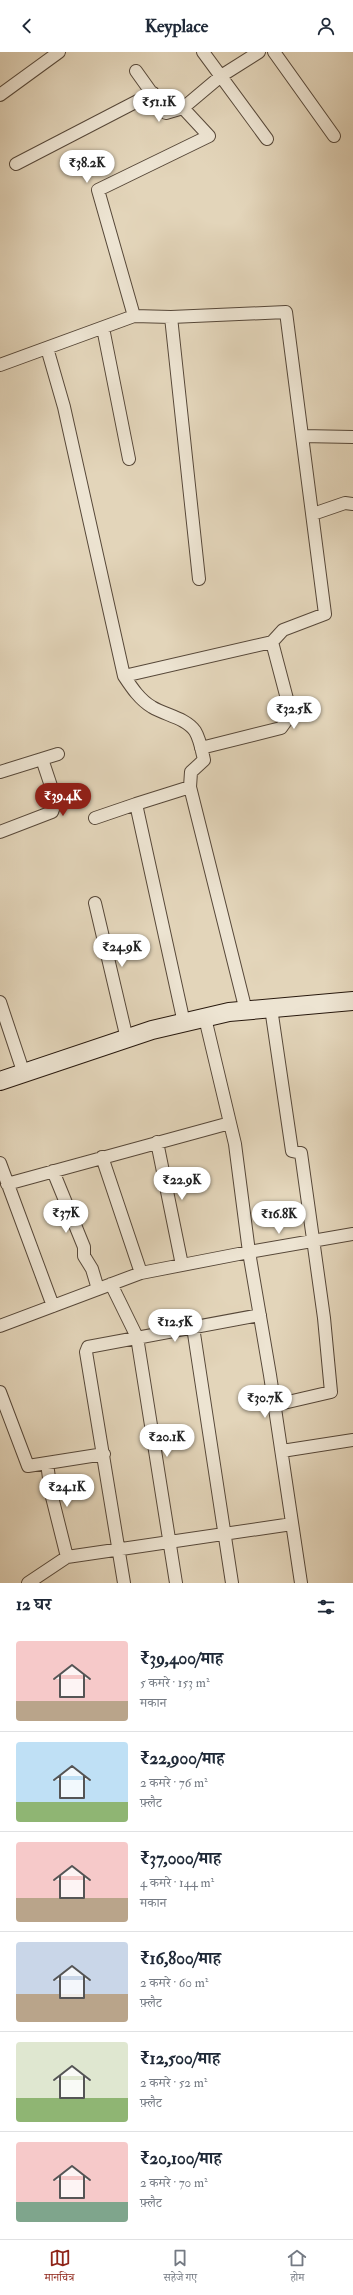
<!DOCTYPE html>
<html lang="hi">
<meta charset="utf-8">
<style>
body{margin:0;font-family:"IM FELL Double Pica","Noto Serif Devanagari",serif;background:#f2f2f3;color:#1f2937;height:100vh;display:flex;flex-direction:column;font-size:15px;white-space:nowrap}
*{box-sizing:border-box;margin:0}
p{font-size:13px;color:#747a83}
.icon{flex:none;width:22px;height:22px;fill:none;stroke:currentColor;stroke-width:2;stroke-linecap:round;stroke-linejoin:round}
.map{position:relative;height:1531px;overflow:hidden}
.sheet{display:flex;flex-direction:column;background:#fff;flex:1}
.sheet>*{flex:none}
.price{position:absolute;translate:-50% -34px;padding:0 9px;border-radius:14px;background:#fff;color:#222;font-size:13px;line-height:26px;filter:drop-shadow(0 1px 2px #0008)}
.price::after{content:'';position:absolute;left:50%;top:24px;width:12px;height:9px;margin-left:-6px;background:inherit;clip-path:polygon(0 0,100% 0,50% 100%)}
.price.on{background:#8f2418;color:#fff}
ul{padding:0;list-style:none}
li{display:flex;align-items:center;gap:12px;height:100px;padding:0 16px}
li+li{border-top:1px solid #e0e1e3}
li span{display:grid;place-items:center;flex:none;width:112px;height:80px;border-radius:4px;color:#555}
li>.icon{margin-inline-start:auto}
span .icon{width:48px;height:48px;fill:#fffc;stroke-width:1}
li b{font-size:17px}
h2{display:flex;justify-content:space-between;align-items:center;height:48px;padding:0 16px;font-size:17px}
header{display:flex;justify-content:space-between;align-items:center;height:52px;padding:0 16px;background:#fff;font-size:18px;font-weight:700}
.dock{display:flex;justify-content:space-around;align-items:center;height:56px;border-top:1px solid #e0e1e3;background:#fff;font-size:11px;color:#747a83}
.dock a{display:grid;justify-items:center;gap:2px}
.dock .on{color:#8f2418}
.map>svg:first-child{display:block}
</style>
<header><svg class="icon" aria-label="back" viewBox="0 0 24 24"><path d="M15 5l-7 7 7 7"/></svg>Keyplace<svg class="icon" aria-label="person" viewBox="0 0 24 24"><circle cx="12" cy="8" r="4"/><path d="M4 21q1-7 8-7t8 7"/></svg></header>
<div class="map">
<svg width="353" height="1531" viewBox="0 0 353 1531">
<rect width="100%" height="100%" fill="#e3d5ba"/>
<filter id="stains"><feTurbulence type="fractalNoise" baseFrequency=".005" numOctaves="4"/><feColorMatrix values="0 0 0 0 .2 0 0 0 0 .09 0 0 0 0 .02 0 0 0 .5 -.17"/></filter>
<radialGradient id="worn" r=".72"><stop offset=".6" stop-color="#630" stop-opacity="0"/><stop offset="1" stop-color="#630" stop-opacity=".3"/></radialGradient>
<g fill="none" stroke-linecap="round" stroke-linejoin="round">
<defs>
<path id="street" d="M203,0L267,87
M274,0L334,84
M136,19L166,61L183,56
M0,43L59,0
M16,112L153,41
M134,264L171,265L199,527
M103,276L129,407
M47,296L64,355L124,624C132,636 140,648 152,655C165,663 186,666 195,679C200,687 202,699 204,708L191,720L190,735L246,959
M0,313L134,264L98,138L209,84L183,56L221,24L259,0
M302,384L353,385
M313,462L345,451L353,452
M124,624L272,590L283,578L325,562L286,260L171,265
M201,696L281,676L291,662L272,590
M0,720L58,702
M95,766L136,752
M0,780L52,760L56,749L42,707
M95,851L127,987
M0,950L24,1022
M271,956L292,1099L301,1101L324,1266L331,1340L275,1353
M184,971L136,752L190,735
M157,1090L182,1213
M102,1105L141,1221
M0,1111L53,1254
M53,1119L84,1195V1204L92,1217L98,1237
M7,1132L230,1071
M111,1232L137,1285L176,1531
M0,1274L141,1221L249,1200L235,1092L205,966
M193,1275L232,1531
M0,1340L28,1414L104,1402
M282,1399L353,1388
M47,1411L51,1441L67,1505
M28,1531L67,1505L292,1472
M124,1531L86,1300L88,1295L260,1263
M301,1531L270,1323L249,1200L353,1182"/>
<path id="secondary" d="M0,1029L152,978L229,960L353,949"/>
</defs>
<use href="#street" stroke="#574839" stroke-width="14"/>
<use href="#secondary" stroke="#28190e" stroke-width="20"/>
<use href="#street" stroke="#ede4d2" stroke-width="12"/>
<use href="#secondary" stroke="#ede4d2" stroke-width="18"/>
</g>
<rect width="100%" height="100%" filter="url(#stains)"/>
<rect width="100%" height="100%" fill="url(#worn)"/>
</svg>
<b class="price" style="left:159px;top:71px">₹51.1K</b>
<b class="price" style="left:87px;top:132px">₹38.2K</b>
<b class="price" style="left:294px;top:678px">₹32.5K</b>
<b class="price on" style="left:63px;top:765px">₹39.4K</b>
<b class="price" style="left:122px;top:916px">₹24.9K</b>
<b class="price" style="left:182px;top:1149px">₹22.9K</b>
<b class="price" style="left:66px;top:1182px">₹37K</b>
<b class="price" style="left:279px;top:1183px">₹16.8K</b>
<b class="price" style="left:175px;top:1291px">₹12.5K</b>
<b class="price" style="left:265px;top:1367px">₹30.7K</b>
<b class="price" style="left:167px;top:1406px">₹20.1K</b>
<b class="price" style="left:67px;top:1456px">₹24.1K</b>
</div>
<section class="sheet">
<h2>12 घर<svg class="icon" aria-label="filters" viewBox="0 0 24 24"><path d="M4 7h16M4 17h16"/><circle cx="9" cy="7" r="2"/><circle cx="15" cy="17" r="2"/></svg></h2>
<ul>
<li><span style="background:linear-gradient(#f6c9c9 75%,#b9a48a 0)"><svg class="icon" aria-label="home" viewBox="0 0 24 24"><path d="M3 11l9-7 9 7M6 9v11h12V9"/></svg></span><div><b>₹39,400/माह</b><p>5 कमरे · 153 m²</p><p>मकान</p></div></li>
<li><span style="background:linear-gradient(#bfe0f5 75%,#8fb573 0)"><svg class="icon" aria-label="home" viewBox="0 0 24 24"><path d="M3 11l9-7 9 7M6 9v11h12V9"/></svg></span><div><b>₹22,900/माह</b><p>2 कमरे · 76 m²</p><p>फ़्लैट</p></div></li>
<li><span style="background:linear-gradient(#f6c9c9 70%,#b9a48a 0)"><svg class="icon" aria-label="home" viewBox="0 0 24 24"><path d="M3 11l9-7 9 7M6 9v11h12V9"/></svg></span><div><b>₹37,000/माह</b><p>4 कमरे · 144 m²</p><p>मकान</p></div></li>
<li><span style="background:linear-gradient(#c9d6e8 65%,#b9a48a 0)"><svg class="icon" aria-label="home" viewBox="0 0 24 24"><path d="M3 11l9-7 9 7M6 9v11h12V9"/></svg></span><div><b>₹16,800/माह</b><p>2 कमरे · 60 m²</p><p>फ़्लैट</p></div></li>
<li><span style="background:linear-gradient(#dfe7d0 70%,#8fb573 0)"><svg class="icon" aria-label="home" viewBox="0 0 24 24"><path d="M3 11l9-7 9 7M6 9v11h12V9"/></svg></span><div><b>₹12,500/माह</b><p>2 कमरे · 52 m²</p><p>फ़्लैट</p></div></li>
<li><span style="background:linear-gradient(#f6c9c9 75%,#7fa58c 0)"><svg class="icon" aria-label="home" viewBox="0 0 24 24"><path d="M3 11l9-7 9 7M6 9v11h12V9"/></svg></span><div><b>₹20,100/माह</b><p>2 कमरे · 70 m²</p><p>फ़्लैट</p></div></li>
</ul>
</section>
<nav class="dock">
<a class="on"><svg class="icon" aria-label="map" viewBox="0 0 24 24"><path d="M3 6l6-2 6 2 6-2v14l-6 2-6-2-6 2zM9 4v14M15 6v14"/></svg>मानचित्र</a>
<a><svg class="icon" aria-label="saved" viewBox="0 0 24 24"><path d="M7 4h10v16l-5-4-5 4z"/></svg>सहेजे गए</a>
<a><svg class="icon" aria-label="home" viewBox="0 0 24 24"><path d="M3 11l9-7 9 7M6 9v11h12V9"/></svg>होम</a>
</nav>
